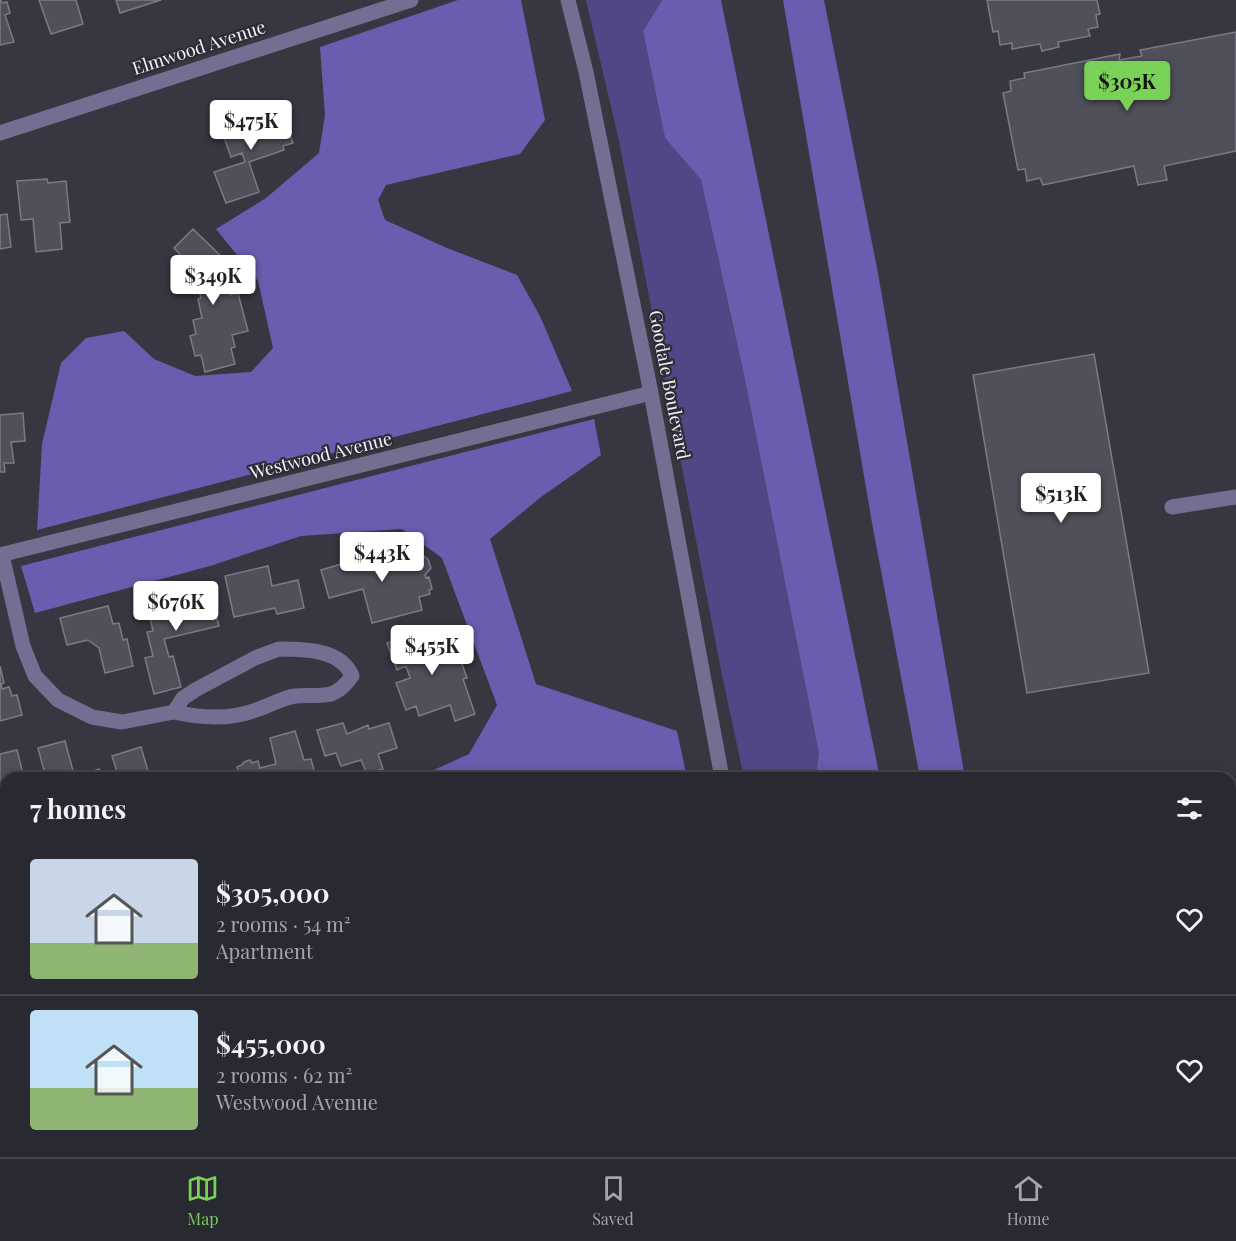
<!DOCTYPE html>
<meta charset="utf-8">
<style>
body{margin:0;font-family:"Playfair Display",serif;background:#313139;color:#f1f3f6;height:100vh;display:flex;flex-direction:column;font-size:22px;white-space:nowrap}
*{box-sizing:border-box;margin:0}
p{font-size:20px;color:#a5a6ab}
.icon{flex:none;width:33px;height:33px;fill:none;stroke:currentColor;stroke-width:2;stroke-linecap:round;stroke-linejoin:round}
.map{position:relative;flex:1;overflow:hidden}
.sheet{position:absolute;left:0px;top:772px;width:1236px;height:386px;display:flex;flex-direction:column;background:#292931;border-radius:18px 18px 0 0;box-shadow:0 3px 15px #0003,0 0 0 2px #45454d}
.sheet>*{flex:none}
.price{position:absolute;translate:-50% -51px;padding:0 14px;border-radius:6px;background:#fff;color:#222;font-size:20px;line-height:39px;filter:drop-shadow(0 2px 3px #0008)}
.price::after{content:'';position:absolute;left:50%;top:36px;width:18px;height:14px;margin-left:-9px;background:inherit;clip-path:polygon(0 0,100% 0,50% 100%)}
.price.on{background:#7ad157;color:#111}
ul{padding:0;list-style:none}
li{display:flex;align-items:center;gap:18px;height:150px;padding:0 30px}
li+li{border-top:2px solid #45454d}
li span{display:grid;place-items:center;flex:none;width:168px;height:120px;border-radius:6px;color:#555}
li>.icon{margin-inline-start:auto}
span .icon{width:72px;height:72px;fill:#fffc;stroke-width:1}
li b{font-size:26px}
h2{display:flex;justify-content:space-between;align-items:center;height:72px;padding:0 30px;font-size:26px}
.dock{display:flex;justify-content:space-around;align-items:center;height:84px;border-top:2px solid #45454d;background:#292931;font-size:16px;color:#a5a6ab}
.dock a{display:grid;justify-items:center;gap:3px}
.dock .on{color:#7ad157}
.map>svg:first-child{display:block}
</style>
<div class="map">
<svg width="1236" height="1157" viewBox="0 0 1236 1157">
<rect width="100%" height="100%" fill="#373741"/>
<path fill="#504886" d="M586,0H662L643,31L665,138L701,180L744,375L819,754L815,778H744L722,675L619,141Z"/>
<path fill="#685dae" d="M458,0H521L545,120L520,154L386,185L378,200L385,220L447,248L517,275L540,316L572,391L37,530L42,444L61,363L86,338L124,331L154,359L195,376L251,372L273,348L258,281L216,229L266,198L319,153L325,115L320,47Z
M662,0H721L880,778H815L819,754L744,375L701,180L665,138L643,31Z
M783,0H824L878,273L965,778H920L872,523Z
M594,419L601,455L541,497L490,539L536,684L677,731L687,778H416L469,754L497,705L442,558L402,529L301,536L210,566L35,613L21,566Z
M856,1152H952L953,1157H855Z"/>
<path fill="#50505b" stroke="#7b7a86" stroke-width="1.5" d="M0,0L3,3L7,2L10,13L5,15L14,42L0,45Z
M39,0H76L83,24L51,34Z
M116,0H161L120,13Z
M987,0H1097L1100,14L1096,15L1098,27L1088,29L1090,36L1058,42L1059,47L1042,51L1040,44L1012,49V43L1000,45L998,31L993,32Z
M1236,32V151L1164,166L1167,180L1138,185L1134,166L1043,185L1040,178L1027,181L1025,169L1018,170L1003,93L1011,91L1010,81L1025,78L1024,73L1120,54L1119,60L1142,56L1140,50Z
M282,110L293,143L283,146L284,150L249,162L259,192L226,203L214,172L245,162L242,153L231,157L221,129L271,111L272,114Z
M47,179L48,183L66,181L70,222L60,223L62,249L36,252L33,219L21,220L17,181Z
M7,214L11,247L0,249V215Z
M193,229L223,258L212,268L222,278L226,277L230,295L238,293L248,331L232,335L235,347L231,348L235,364L205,372L201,355L195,356L190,336L196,334L193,320L202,318L198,299L201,298L197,284L207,282L174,248Z
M1094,354L1149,673L1027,693L973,375Z
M23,413L25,441L11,442L14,463H4L5,472H0V415Z
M379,545L382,558L389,563L421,554L428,559L431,568L425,575L426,578L429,577L432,589L429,590L430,594L419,597L422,610L372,623L363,589L329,598L321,570L348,562L349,566L357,564L354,551Z
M268,566L272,586L298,580L304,608L277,614L275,608L234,617L225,576Z
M209,586L219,626L164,639L169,657L173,656L181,687L154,694L145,658L153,656L147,632L153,631L146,601L164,597V600Z
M108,606L113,624L119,623L123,640L127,639L133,666L105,673L99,648L88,640L67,645L60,618Z
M415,633L421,649L425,644L431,642L435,644L457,636L464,654L459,655L467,678L463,679L475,714L455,721L450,705L419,716L416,706L406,710L396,683L410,678L406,666L397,670L387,643Z
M0,666L4,683L1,684L2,689L9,687L12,696L17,695L22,715L0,721Z
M343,723L347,734L368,725L369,729L389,723L397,748L378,754L383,769L367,774L361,760L341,766L336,753L325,756L317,730Z
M295,731L304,760L311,759L316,778H240L237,767L242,765L244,762L250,760L252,763L258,761L260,768L276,764L270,738Z
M65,741L75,778H46L38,748Z
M141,747L150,778H119L112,756Z
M17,750L24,778H6V791L0,793V754Z
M99,769L102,773L107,772L109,778H84L89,776L91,772Z
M224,771L226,778H204V776Z
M1236,832V947L1230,948V833Z
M0,1021L6,1024V1062L3,1069L0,1067Z
M100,1152H128L110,1157H102Z"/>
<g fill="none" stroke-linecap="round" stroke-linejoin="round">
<path stroke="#726f93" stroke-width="15" d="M568,0L586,72L651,393L722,778
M0,133L411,0
M1172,507L1236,497
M0,555L651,393
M2,555L23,646L35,676L58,700L92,717L122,722L174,712
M279,649C304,649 341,649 352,676C333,703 321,693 295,696C282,698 268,706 256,710C228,720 202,718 174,712L183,698L197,689L255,658Z
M1230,1058H1236
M797,1152L798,1157
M393,1157L412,1152"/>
</g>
<g text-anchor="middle" stroke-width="4.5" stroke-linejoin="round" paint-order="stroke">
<g font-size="18" fill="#f2f2f9" stroke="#2d2c37">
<text transform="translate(199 48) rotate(-18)" y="6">Elmwood Avenue</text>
<text transform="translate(669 385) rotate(79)" y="6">Goodale Boulevard</text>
<text transform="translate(321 456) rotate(-14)" y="6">Westwood Avenue</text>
</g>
</g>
</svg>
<b class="price on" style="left:1127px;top:112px">$305K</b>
<b class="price" style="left:251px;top:151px">$475K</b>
<b class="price" style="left:213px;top:306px">$349K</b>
<b class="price" style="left:1061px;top:524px">$513K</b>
<b class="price" style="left:382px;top:583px">$443K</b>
<b class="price" style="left:176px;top:632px">$676K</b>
<b class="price" style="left:432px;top:676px">$455K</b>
<section class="sheet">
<h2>7 homes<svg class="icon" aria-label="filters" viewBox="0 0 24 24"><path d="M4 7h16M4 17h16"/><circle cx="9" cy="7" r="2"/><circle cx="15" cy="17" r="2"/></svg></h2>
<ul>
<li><span style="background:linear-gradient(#c9d6e8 70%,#8fb573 0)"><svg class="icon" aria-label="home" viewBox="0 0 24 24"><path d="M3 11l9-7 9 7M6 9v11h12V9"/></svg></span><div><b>$305,000</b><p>2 rooms · 54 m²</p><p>Apartment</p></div><svg class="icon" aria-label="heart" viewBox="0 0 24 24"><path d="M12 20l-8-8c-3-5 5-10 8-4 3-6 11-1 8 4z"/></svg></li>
<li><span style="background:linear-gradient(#bfe0f5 65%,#8fb573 0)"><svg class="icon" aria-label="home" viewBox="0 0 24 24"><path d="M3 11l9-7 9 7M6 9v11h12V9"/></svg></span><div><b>$455,000</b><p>2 rooms · 62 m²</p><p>Westwood Avenue</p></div><svg class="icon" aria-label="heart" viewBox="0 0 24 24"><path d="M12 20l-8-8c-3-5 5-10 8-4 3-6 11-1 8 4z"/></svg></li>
</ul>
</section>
</div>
<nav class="dock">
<a class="on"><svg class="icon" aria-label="map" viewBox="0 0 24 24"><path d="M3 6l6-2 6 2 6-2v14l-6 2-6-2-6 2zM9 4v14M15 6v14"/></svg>Map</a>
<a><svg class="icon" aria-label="saved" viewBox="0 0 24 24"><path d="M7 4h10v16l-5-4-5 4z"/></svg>Saved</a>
<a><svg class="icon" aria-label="home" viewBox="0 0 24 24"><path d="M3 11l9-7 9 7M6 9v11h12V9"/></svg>Home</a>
</nav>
